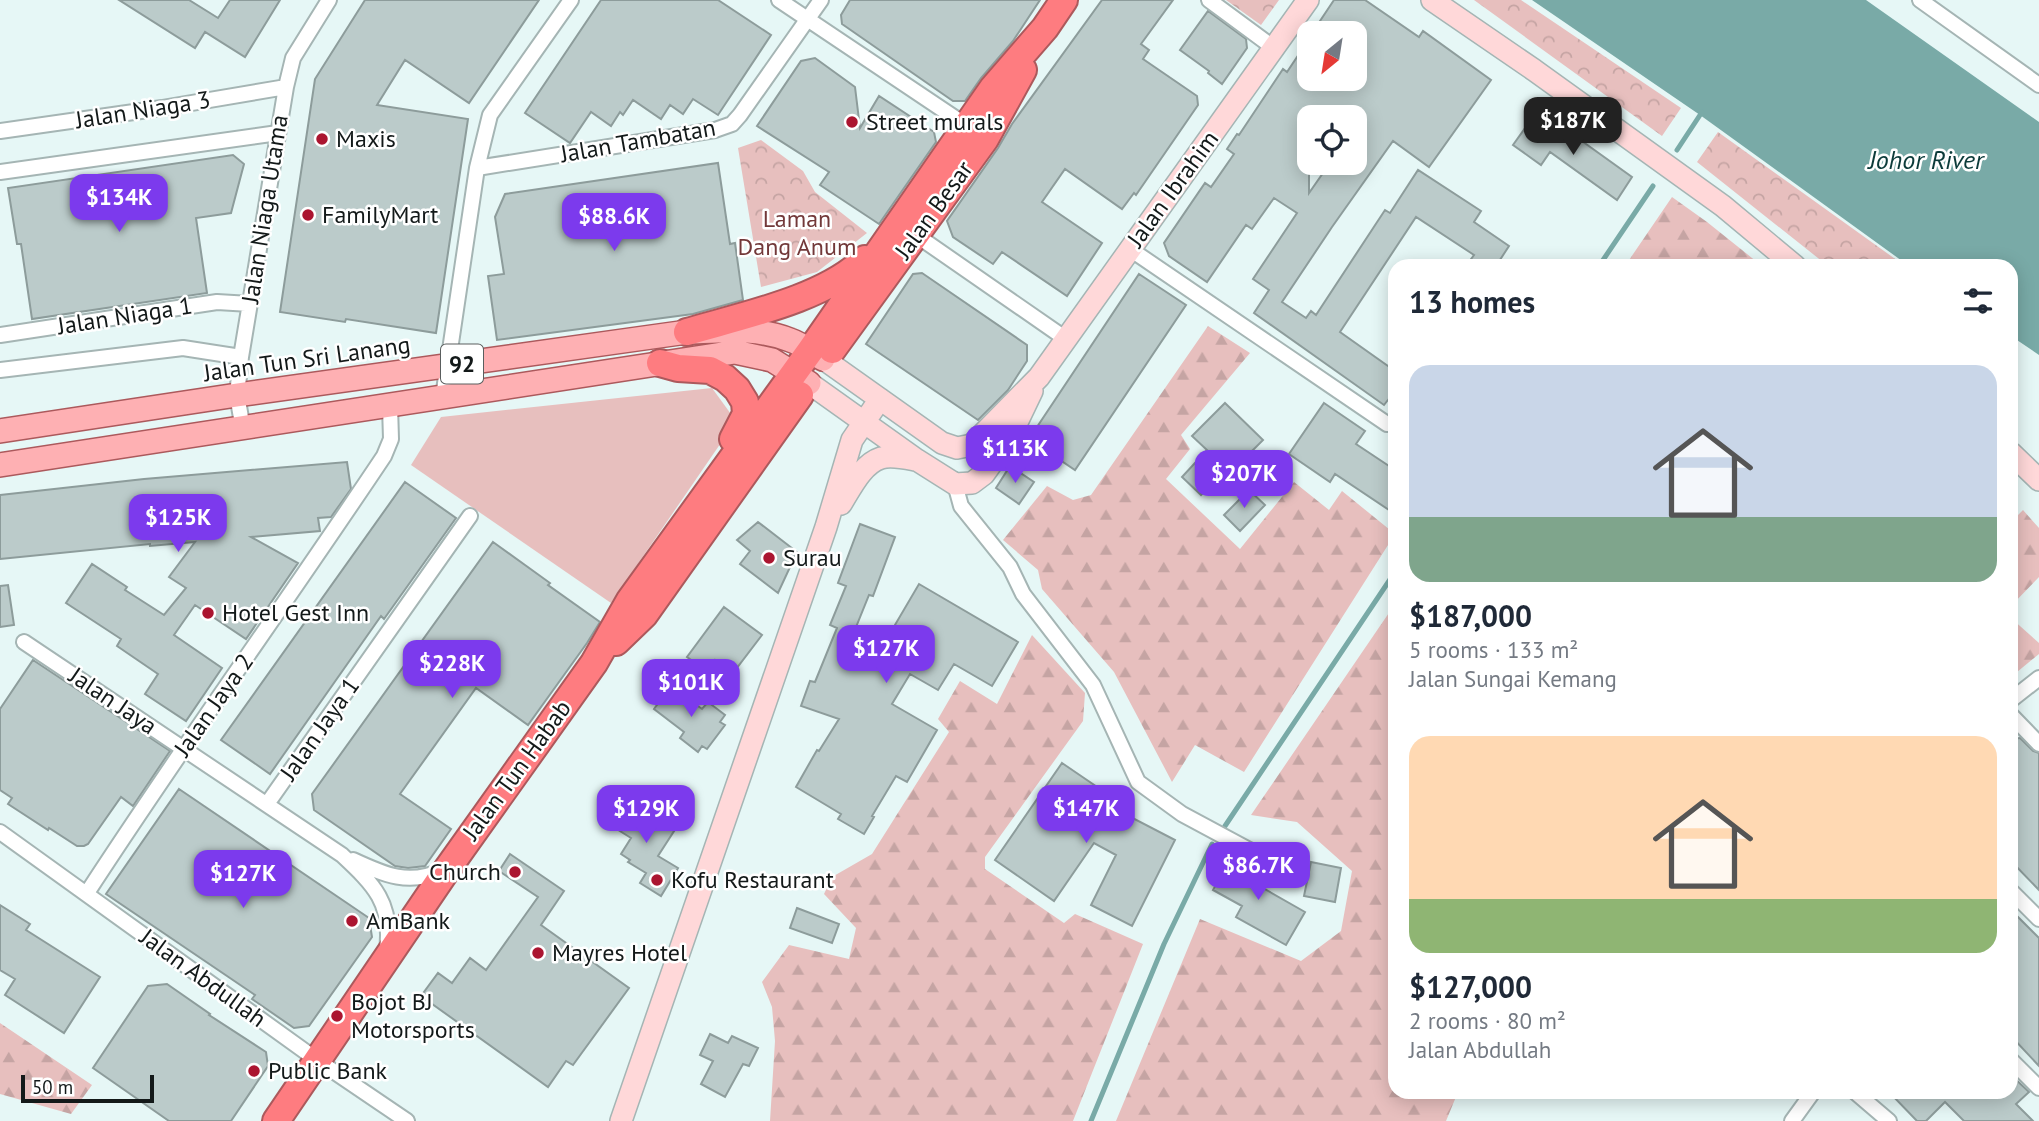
<!DOCTYPE html>
<meta charset="utf-8">
<style>
body{margin:0;font-family:"PT Sans",sans-serif;background:#f6f6f7;color:#1f2937;height:100vh;display:flex;flex-direction:column;font-size:26px;white-space:nowrap}
*{box-sizing:border-box;margin:0}
p{font-size:23px;color:#747a83}
.icon{flex:none;width:38px;height:38px;fill:none;stroke:currentColor;stroke-width:2;stroke-linecap:round;stroke-linejoin:round}
.map{position:relative;flex:1;overflow:hidden}
.sheet{position:absolute;left:1388px;top:259px;width:630px;height:840px;display:flex;flex-direction:column;background:#fff;border-radius:21px;box-shadow:0 4px 18px #0003}
.sheet>*{flex:none}
.needle{width:46px;rotate:210deg}
.controls{position:absolute;left:1297px;top:21px;display:grid;gap:14px}
.controls a{display:grid;place-items:center;width:70px;height:70px;border-radius:14px;background:#fff;box-shadow:0 4px 18px #0003;font-size:35px}
.scale{position:absolute;left:21px;bottom:18px;width:133px;box-sizing:border-box;padding-left:7px;border:4px solid #131919;border-top:0;font-size:19px;line-height:24px;white-space:nowrap;color:#131919;-webkit-text-stroke:5px #fff;paint-order:stroke}
.price{position:absolute;translate:-50% -60px;padding:0 16px;border-radius:14px;background:#7c3aed;color:#fff;font-size:23px;line-height:46px;filter:drop-shadow(0 2px 4px #0008)}
.price::after{content:'';position:absolute;left:50%;top:42px;width:21px;height:16px;margin-left:-10px;background:inherit;clip-path:polygon(0 0,100% 0,50% 100%)}
.price.selected{background:#222;color:#fff}
ul{padding:0;list-style:none}
li{display:grid;align-content:center;gap:14px;height:371px;padding:0 21px}
li span{display:grid;place-items:center;height:217px;border-radius:21px;color:#555}
li>.icon{margin-inline-start:auto}
span .icon{width:126px;height:126px;fill:#fffc;stroke-width:1}
li b{font-size:30px}
h2{display:flex;justify-content:space-between;align-items:center;height:84px;padding:0 21px;font-size:30px}
.map>svg:first-child{display:block}
</style>
<div class="map">
<svg width="2039" height="1121" viewBox="0 0 2039 1121">
<defs>
<pattern id="forest-firs" width="22" height="20" patternUnits="userSpaceOnUse" patternTransform="scale(1.75)"><rect width="22" height="20" fill="#e7bfbe"/><path d="M5 1l3.5 6h-7zM16 11l3.5 6h-7z" fill="#c5a4a3"/></pattern>
<pattern id="park-crowns" width="20" height="18" patternUnits="userSpaceOnUse" patternTransform="scale(1.75)"><rect width="20" height="18" fill="#e7bfbe"/><path d="M2 6a3 3 0 1 1 6 0M12 15a3 3 0 1 1 6 0" fill="none" stroke="#c5a4a3"/></pattern>
</defs>
<rect width="100%" height="100%" fill="#e6f7f6"/>
<path fill="#e7bfbe" d="M712,388L736,421L611,603L411,465L441,417Z"/>
<path fill="url(#forest-firs)" d="M1672,197L1707,222L1762,266H1625Z
M1208,326L1250,353L1181,435L1190,449L1166,479L1240,549L1294,482L1329,510L1342,491L1395,534L1244,772L1195,745L1172,782L1114,672L1042,589L1038,570L1003,540L1047,486L1073,500L1091,495Z
M2023,510L2039,528V577L2011,606V522Z
M1395,604V1092H1458L1446,1121H1116L1200,919L1301,961L1341,931L1352,871L1297,822L1251,815Z
M2011,618L2039,643V654L2011,677Z
M1032,635L1085,693L1083,721L985,857V869L1064,923L1075,914L1143,944L1073,1121H770L775,1041L772,1007L762,982L789,945L849,959L856,928L824,894L832,877L872,854L949,732L938,719L960,681L997,704Z
M0,1023L92,1085L71,1114L0,1094Z"/>
<path fill="url(#park-crowns)" d="M1226,0H1279L1261,25Z
M1474,0H1521L1681,108L1662,136Z
M1718,132L1905,266H1828L1697,162Z
M761,140L803,171L815,192L867,233L817,272L761,287L738,148Z"/>
<path fill="#79aaa7" d="M1532,0H1866L2039,122V355L2011,336V266H1909L1700,115Z"/>
<g fill="none" stroke-linecap="round" stroke-linejoin="round">
<path stroke="#79aaa7" stroke-width="5" d="M1677,150L1702,112
M1599,266L1653,186
M1225,826L1395,572
M1091,1121L1164,944L1212,844"/>
</g>
<path fill="#bbcbca" stroke="#8d9c9b" stroke-width="2" fill-rule="evenodd" d="M119,0H189L218,18L230,0H280L245,57L205,32L195,48Z
M365,0H539L469,103L405,60L377,105L468,119L436,333L346,319L345,322L280,312L315,79Z
M601,0H718L771,35L718,115L693,99L683,114L670,105L661,119L633,100L623,115L620,112L611,126L591,112L570,143L525,113Z
M850,0H1040L1013,41L981,78L965,101H953L842,24L841,15Z
M1102,0H1173L1141,44L1149,50L1143,59L1197,96L1198,105L1136,195L1134,193L1122,209L1065,169L1042,202L1102,243L1067,296L1002,252L993,264L953,237L947,221L998,148L1012,124Z
M1334,0H1365L1419,37L1423,31L1491,80L1429,167L1393,141L1332,227L1282,302L1306,318L1311,311L1316,315L1385,210L1390,213L1418,170L1481,211L1474,222L1509,246L1496,266H1466L1474,255L1416,217L1340,332L1395,371V391L1384,405L1254,313L1269,290L1253,279L1297,213L1274,198L1252,229L1246,225L1207,282L1169,256L1164,243L1205,183L1211,187L1234,154L1227,149L1237,134L1239,135L1283,69L1287,72L1309,39V79H1354V33H1312ZM1309,117H1354V163H1330L1309,193Z
M1208,11L1246,39L1247,48L1222,84L1208,73L1209,71L1180,50Z
M815,58L855,87L860,128L879,96L934,132L936,142L879,224L820,185L829,172L757,126L801,61Z
M1544,120L1577,143L1579,139L1632,177L1617,200L1550,152L1541,165L1513,145L1530,121L1539,127Z
M233,155L244,164L231,213L196,218L207,293L32,319L21,244H17L8,188Z
M718,163L730,244L735,243L743,300L693,314L497,340L488,276L504,274L495,217L505,194Z
M922,273L1027,345V361L1008,390L978,420L866,344L913,274Z
M1139,274L1186,305L1075,470L1029,439Z
M1225,403L1263,440L1230,473L1226,469L1201,495L1182,477L1207,450L1192,436Z
M1324,403L1365,431L1356,444L1395,470V514L1335,474L1330,482L1289,454Z
M347,462L351,489L331,517L318,518L320,531L251,537L298,563L246,639L195,605L174,635L222,668L186,721L145,694L158,674L117,646L121,639L66,603L92,564L127,587L125,590L164,615L186,588L169,577L195,542L150,546V544L0,559V495L144,479Z
M1010,466L1034,482L1019,504L996,488Z
M405,482L456,518L384,619L381,616L270,774L221,740Z
M1249,490L1265,505L1240,531L1224,515Z
M758,522L797,552L778,593L740,564L750,551L737,540Z
M860,524L895,537L873,596L869,595L848,647L875,659L919,584L1018,642L992,686L954,664L938,690L910,674L892,704L937,730L907,782L896,776L872,816L874,817L864,834L838,819L841,814L796,787L817,750L819,751L839,719L801,706L810,681L815,682L837,628L830,625L846,586L838,583Z
M493,542L550,583L548,585L600,622L587,643L528,725L476,688L400,794L451,829L425,866L408,868L395,866L314,810L312,794Z
M8,585L14,625L0,627V586Z
M724,607L762,635L733,673L715,660L707,671L687,657Z
M33,660L170,751L133,806L121,797L88,844L84,846H77L49,828L48,830L8,804L12,798L0,790V709Z
M671,686L702,709L708,702L725,715L720,722L725,725L707,749L702,746L698,752L680,738L684,732L654,709Z
M2020,738L2033,751L2039,753V890L2011,861V739Z
M1062,763L1122,804L1117,810L1175,840L1132,926L1091,905L1116,855L1094,843L1054,901L995,860Z
M179,789L369,918L372,937L309,1026L294,1028L252,999L255,995L106,894Z
M618,803L633,812L637,805L676,828L658,856L678,868L661,896L640,883L646,873L628,862L630,860L621,854L631,838L607,823Z
M1233,853L1255,865L1247,879L1305,912L1286,945L1236,917L1242,906L1213,890Z
M510,854L564,891L541,925L629,988L573,1065L566,1061L548,1087L421,996L438,973L452,983L470,958L486,970L538,897L499,871Z
M1311,862L1341,868L1335,902L1304,896Z
M0,905L30,924L26,930L100,977L64,1033L5,995L15,979L0,970Z
M797,908L839,924L832,943L790,928Z
M2011,910L2039,938V1066L2011,1036Z
M167,984L210,1014L209,1015L266,1052L268,1066L231,1121H169L93,1068L148,986Z
M710,1034L728,1043L732,1036L758,1048L749,1066L743,1064L725,1097L701,1084L713,1061L700,1055Z
M2011,1075L2029,1092L2016,1104L2033,1121H1964L1945,1102L1926,1121H1917L1889,1092H2011Z"/>
<g fill="none" stroke-linecap="round" stroke-linejoin="round">
<defs>
<path id="street" d="M779,0L970,128
M1209,0L1274,48
M1920,0L2039,85
M0,131L162,108L286,87
M477,168L715,130L732,124L740,115L821,0
M0,172L278,133
M916,235L1066,339
M1130,249L1387,424
M0,335L217,302L250,304
M0,370L183,348L241,357
M443,397L477,168L490,115L571,0
M243,429L237,395L241,357L286,87L293,58L329,0
M955,484L961,506L1010,567L1023,594L1093,685L1138,782L1182,814L1264,858
M24,642L342,855C374,885 393,903 387,950
M2011,700L2039,678
M2011,715L2039,744
M267,804L470,516
M0,832L317,1060L407,1121
M353,860C385,875 409,886 443,870
M2011,891L2039,919
M87,893C183,745 286,603 384,456L391,439L390,406
M2011,1060L2039,1088
M1855,1092L1889,1121
M1792,1121L1813,1092"/>
<path id="secondary" d="M1432,0L1534,70L1723,206L1795,266
M825,360L942,443L957,448L972,445L1039,377L1308,0
M809,383L917,460L955,484L972,483L984,474L1009,439L1032,391
M2011,453L2039,480
M841,504C851,488 862,464 881,458C891,455 905,458 915,460
M621,1121L826,527L852,440L880,399"/>
<path id="primary" d="M0,431L237,395L687,332C722,331 757,327 790,340C802,344 813,353 823,359
M0,465L735,352L772,360L809,383"/>
<path id="highway" d="M687,332C741,316 825,299 865,259
M832,350L985,139L1023,70
M660,363L678,368L710,370L725,378L737,389L745,402L746,414L733,439
M616,642L644,615L800,395
M276,1121L448,868L594,663L630,600L810,351L993,88L1045,28L1064,0"/>
</defs>
<use href="#street" stroke="#a5b5b4" stroke-width="18"/>
<use href="#secondary" stroke="#a5b5b4" stroke-width="24"/>
<use href="#primary" stroke="#ac595c" stroke-width="26"/>
<use href="#highway" stroke="#ac595c" stroke-width="30"/>
<use href="#street" stroke="#fff" stroke-width="14"/>
<use href="#secondary" stroke="#ffd8d9" stroke-width="21"/>
<use href="#primary" stroke="#feb0b3" stroke-width="23"/>
<use href="#highway" stroke="#fe7c80" stroke-width="26"/>
</g>
<g fill="#ab1530" stroke="#fff" stroke-width="2.5">
<circle cx="852" cy="122" r="7"/>
<circle cx="322" cy="139" r="7"/>
<circle cx="308" cy="215" r="7"/>
<circle cx="769" cy="558" r="7"/>
<circle cx="208" cy="613" r="7"/>
<circle cx="515" cy="872" r="7"/>
<circle cx="657" cy="880" r="7"/>
<circle cx="352" cy="921" r="7"/>
<circle cx="538" cy="953" r="7"/>
<circle cx="337" cy="1016" r="7"/>
<circle cx="254" cy="1071" r="7"/>
</g>
<g text-anchor="middle" stroke-width="5" stroke-linejoin="round" paint-order="stroke">
<rect fill="#fff" stroke="#5a5e5e" stroke-width="2" x="441" y="344.5" width="42" height="39" rx="5"/>
<g font-size="23" font-weight="bold" fill="#131919">
<text x="462" y="372">92</text>
</g>
<g font-size="24" fill="#131919" stroke="#fff">
<text transform="translate(143 110) rotate(-9)" y="8">Jalan Niaga 3</text>
<text transform="translate(638 141) rotate(-10)" y="8">Jalan Tambatan</text>
<text transform="translate(1173 189) rotate(-54)" y="8">Jalan Ibrahim</text>
<text transform="translate(265 209) rotate(-81)" y="8">Jalan Niaga Utama</text>
<text transform="translate(934 210) rotate(-54)" y="8">Jalan Besar</text>
<text transform="translate(125 316) rotate(-9)" y="8">Jalan Niaga 1</text>
<text transform="translate(307 359) rotate(-8)" y="8">Jalan Tun Sri Lanang</text>
<text transform="translate(113 701) rotate(34)" y="8">Jalan Jaya</text>
<text transform="translate(214 705) rotate(-55)" y="8">Jalan Jaya 2</text>
<text transform="translate(320 729) rotate(-55)" y="8">Jalan Jaya 1</text>
<text transform="translate(517 770) rotate(-54)" y="8">Jalan Tun Habab</text>
<text transform="translate(203 978) rotate(36)" y="8">Jalan Abdullah</text>
</g>
<g font-size="24" fill="#131919" stroke="#fff" text-anchor="start">
<text x="866" y="130">Street murals</text>
<text x="336" y="147">Maxis</text>
<text x="322" y="223">FamilyMart</text>
<text x="783" y="566">Surau</text>
<text x="222" y="621">Hotel Gest Inn</text>
<text x="501" y="880" text-anchor="end">Church</text>
<text x="671" y="888">Kofu Restaurant</text>
<text x="366" y="929">AmBank</text>
<text x="552" y="961">Mayres Hotel</text>
<text x="351" y="1010">Bojot BJ<tspan x="351" dy="28">Motorsports</tspan></text>
<text x="268" y="1079">Public Bank</text>
</g>
<g font-size="24" fill="#723839" stroke="#fff">
<text x="797" y="227">Laman<tspan x="797" dy="28">Dang Anum</tspan></text>
</g>
<g font-size="26" font-style="italic" fill="#0c3b3a" stroke="#fff">
<text x="1926" y="169">Johor River</text>
</g>
</g>
</svg>
<div class="controls">
<a><svg class="needle" viewBox="-14 -14 28 28"><path d="M0-13l5 13h-10z" fill="#e53935"/><path d="M0 13l5-13h-10z" fill="#747a83"/></svg></a>
<a><svg class="icon" aria-label="locate" viewBox="0 0 24 24"><circle cx="12" cy="12" r="6"/><path d="M12 2v4M12 18v4M2 12h4M18 12h4"/></svg></a>
</div>
<div class="scale">50 m</div>
<b class="price selected" style="left:1573px;top:157px">$187K</b>
<b class="price" style="left:119px;top:234px">$134K</b>
<b class="price" style="left:614px;top:253px">$88.6K</b>
<b class="price" style="left:1015px;top:485px">$113K</b>
<b class="price" style="left:1244px;top:510px">$207K</b>
<b class="price" style="left:178px;top:554px">$125K</b>
<b class="price" style="left:886px;top:685px">$127K</b>
<b class="price" style="left:452px;top:700px">$228K</b>
<b class="price" style="left:691px;top:719px">$101K</b>
<b class="price" style="left:646px;top:845px">$129K</b>
<b class="price" style="left:1086px;top:845px">$147K</b>
<b class="price" style="left:1258px;top:902px">$86.7K</b>
<b class="price" style="left:243px;top:910px">$127K</b>
<section class="sheet">
<h2>13 homes<svg class="icon" aria-label="filters" viewBox="0 0 24 24"><path d="M4 7h16M4 17h16"/><circle cx="9" cy="7" r="2"/><circle cx="15" cy="17" r="2"/></svg></h2>
<ul>
<li><span style="background:linear-gradient(#c9d6e8 70%,#7fa58c 0)"><svg class="icon" aria-label="home" viewBox="0 0 24 24"><path d="M3 11l9-7 9 7M6 9v11h12V9"/></svg></span><div><b>$187,000</b><p>5 rooms · 133 m²</p><p>Jalan Sungai Kemang</p></div></li>
<li><span style="background:linear-gradient(#ffd9b3 75%,#8fb573 0)"><svg class="icon" aria-label="home" viewBox="0 0 24 24"><path d="M3 11l9-7 9 7M6 9v11h12V9"/></svg></span><div><b>$127,000</b><p>2 rooms · 80 m²</p><p>Jalan Abdullah</p></div></li>
</ul>
</section>
</div>
